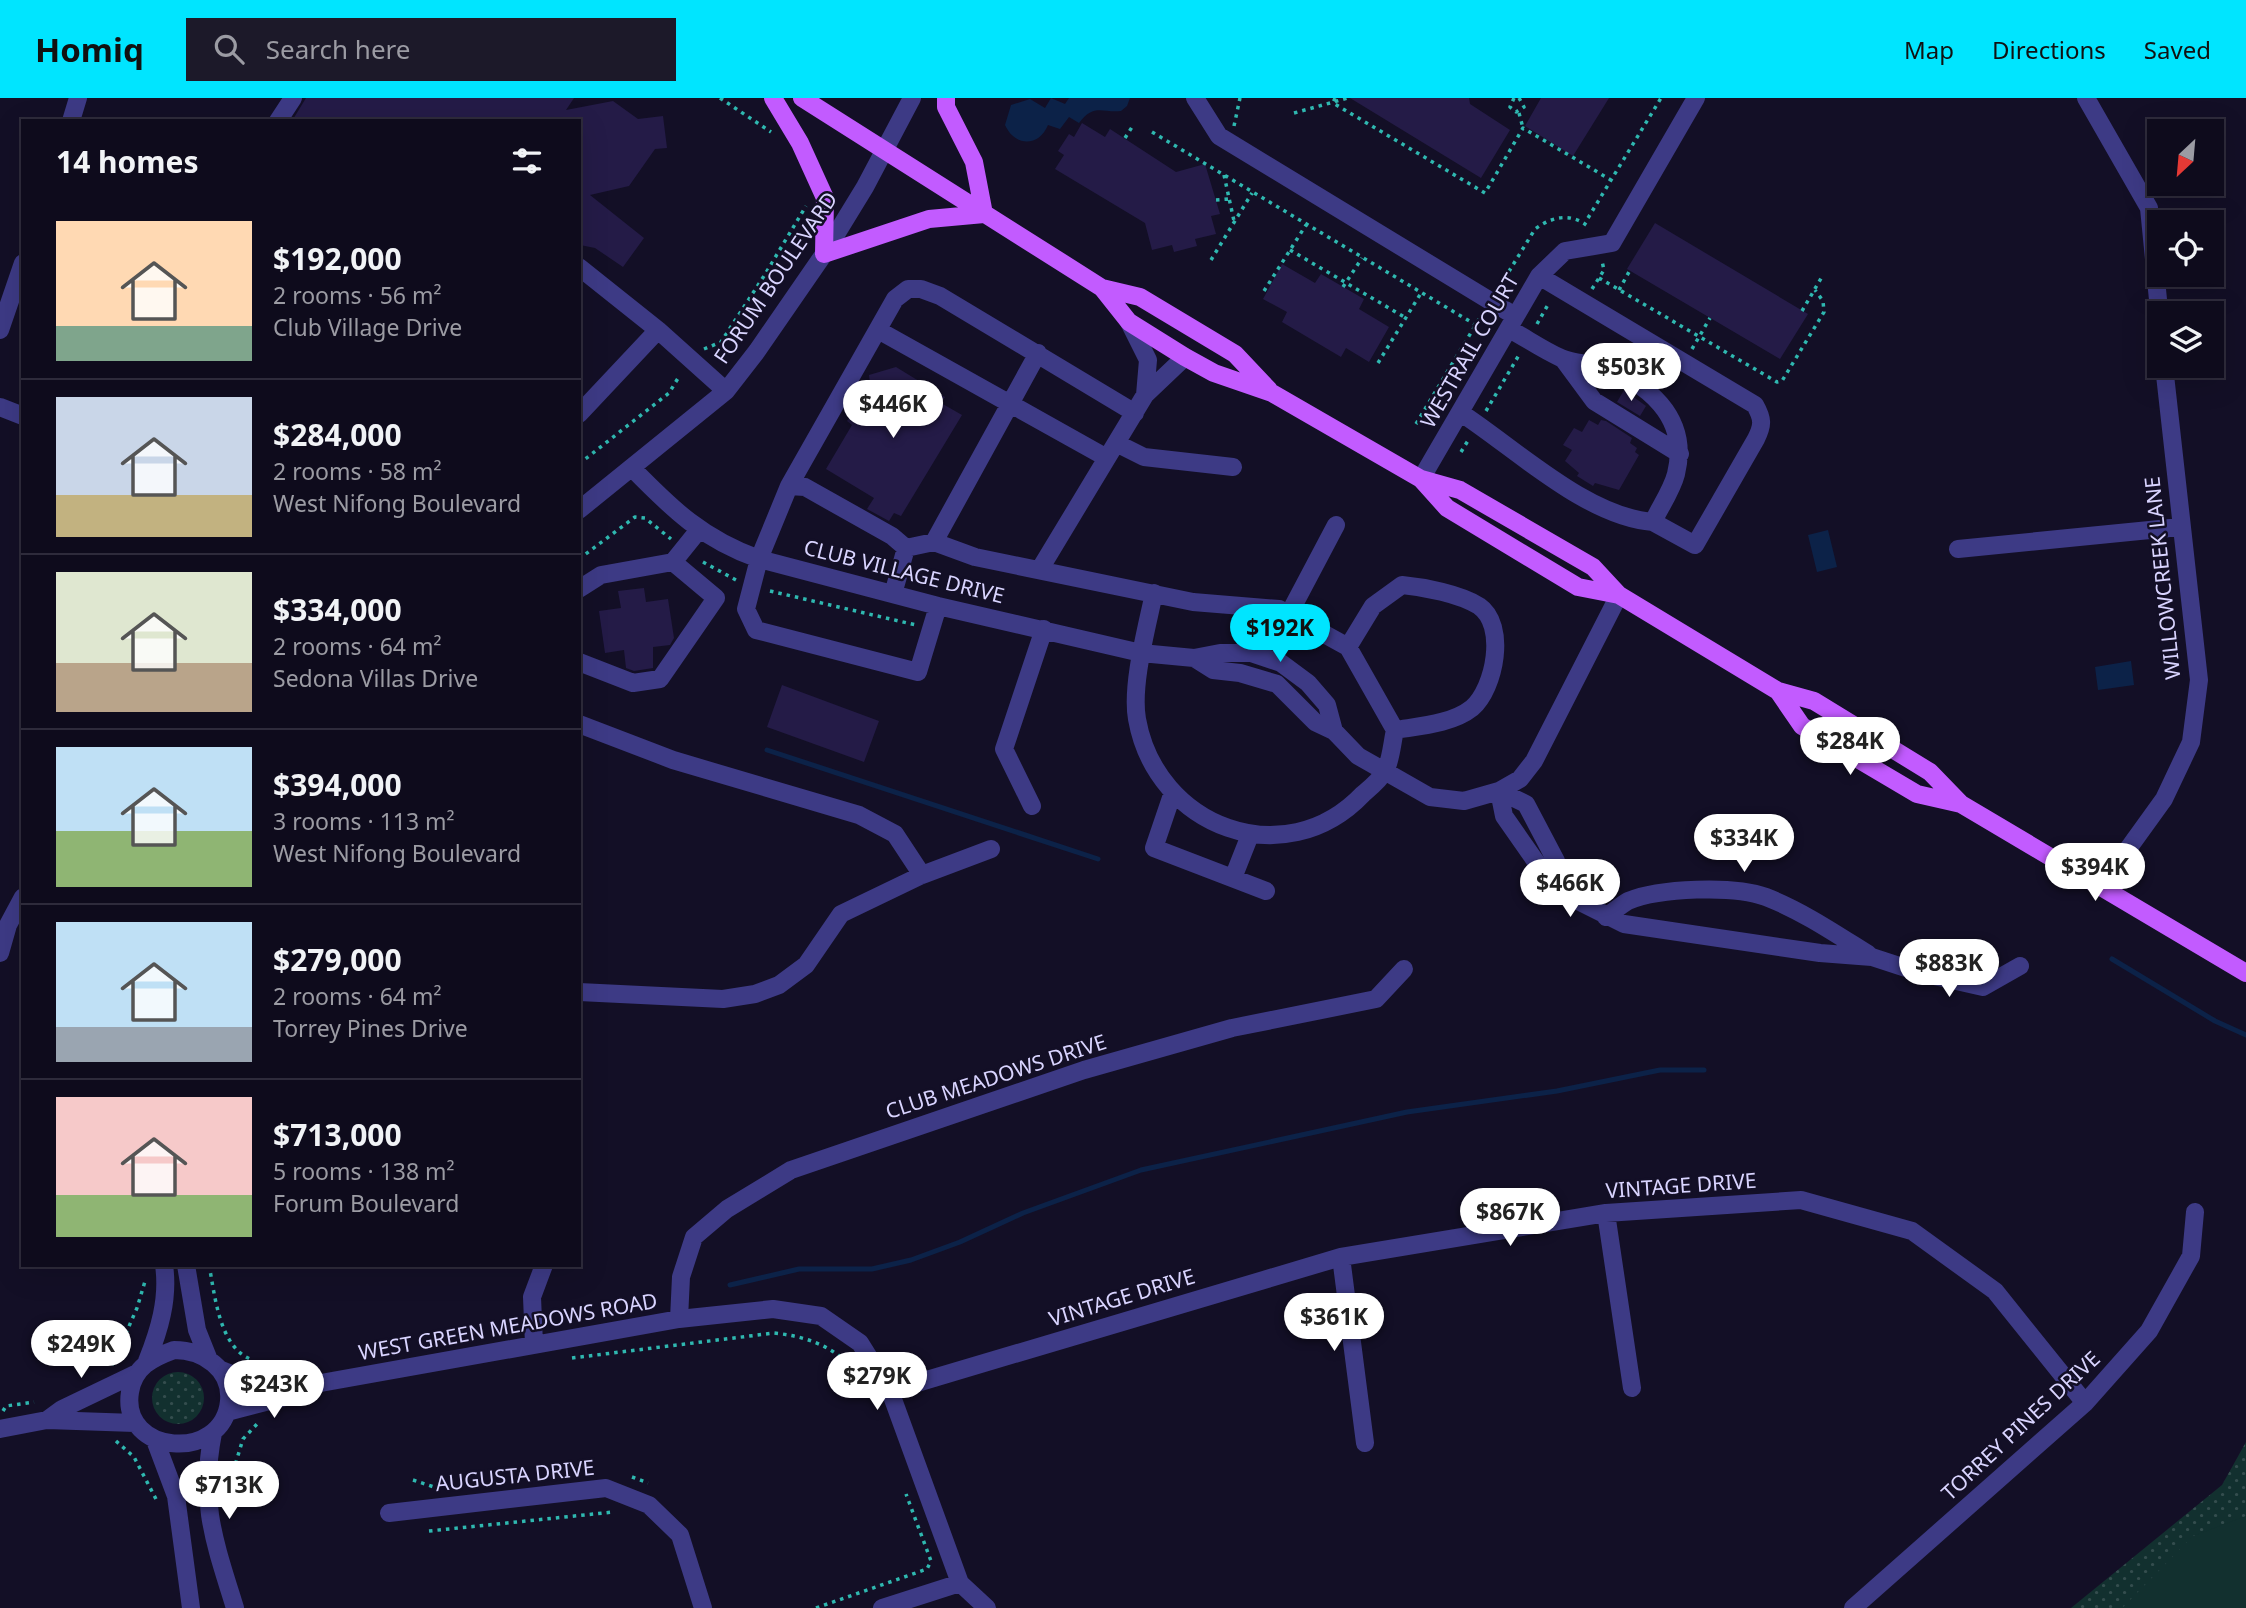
<!DOCTYPE html>
<meta charset="utf-8">
<style>
body{margin:0;font-family:"Noto Sans",sans-serif;background:#1c1929;color:#f1f3f6;height:100vh;display:flex;flex-direction:column;font-size:26px;white-space:nowrap}
*{box-sizing:border-box;margin:0}
p{font-size:23px;color:#9b9ba3}
.icon{flex:none;width:38px;height:38px;fill:none;stroke:currentColor;stroke-width:2;stroke-linecap:round;stroke-linejoin:round}
.map{position:relative;flex:1;overflow:hidden}
.sheet{position:absolute;left:21px;top:21px;width:560px;height:1148px;display:flex;flex-direction:column;background:#0e0b1c;border-radius:0px;box-shadow:0 7px 28px #0002,0 0 0 2px #2e2b3b}
.sheet>*{flex:none}
.needle{width:46px;rotate:206deg}
.fabs{position:absolute;left:2147px;top:21px;display:grid;gap:14px}
.fabs a{display:grid;place-items:center;width:77px;height:77px;border-radius:0px;background:#0e0b1c;box-shadow:0 7px 28px #0002,0 0 0 2px #2e2b3b;font-size:35px}
.price{position:absolute;translate:-50% -60px;padding:0 16px;border-radius:24px;background:#fff;color:#222;font-size:23px;line-height:46px;filter:drop-shadow(0 2px 4px #0008)}
.price::after{content:'';position:absolute;left:50%;top:42px;width:21px;height:16px;margin-left:-10px;background:inherit;clip-path:polygon(0 0,100% 0,50% 100%)}
.price.active{background:#00e5ff;color:#111}
ul{padding:0;list-style:none}
li{display:flex;align-items:center;gap:21px;height:175px;padding:0 35px}
li+li{border-top:2px solid #2e2b3b}
li span{display:grid;place-items:center;flex:none;width:196px;height:140px;border-radius:0px;color:#555}
li>.icon{margin-inline-start:auto}
span .icon{width:84px;height:84px;fill:#fffc;stroke-width:1}
li b{font-size:30px}
h2{display:flex;justify-content:space-between;align-items:center;height:84px;padding:0 35px;font-size:30px}
header{display:flex;align-items:center;gap:42px;box-sizing:border-box;height:98px;padding:0 35px;background:#00e5ff;color:#111}
header strong{font-size:33px}
nav{display:flex;gap:38px;margin-inline-start:auto;font-size:24px}
.search{width:490px;height:63px;background:#1c1929;display:flex;align-items:center;gap:18px;box-sizing:border-box;padding:0 24px;border-radius:0px;color:#9b9ba3;font-size:26px}
.map>svg:first-child{display:block}
</style>
<header>
<strong>Homiq</strong>
<div class="search"><svg class="icon" aria-label="search" viewBox="0 0 24 24"><circle cx="10" cy="10" r="6"/><path d="M15 15l6 6"/></svg>Search here</div>
<nav><a>Map</a><a>Directions</a><a>Saved</a></nav>
</header>
<div class="map">
<svg width="2246" height="1510" viewBox="0 0 2246 1510">
<defs>
<pattern id="grass-dots" width="8" height="8" patternUnits="userSpaceOnUse" patternTransform="scale(1.75)"><rect width="8" height="8" fill="#12302f"/><path d="M2 2h.1M6 6h.1" fill="none" stroke="#344d4e" stroke-width="1.8" stroke-linecap="round"/></pattern>
</defs>
<rect width="100%" height="100%" fill="#130f26"/>
<path fill="url(#grass-dots)" d="M152 1300a26 26 0 1 1 52 0a26 26 0 1 1-52 0Z
M2246,1344V1510H2071L2222,1387Z"/>
<path fill="#12302f" d="M2246,1418V1510H2122L2193,1438Z"/>
<path fill="#0c2248" d="M1051,0L1065,6L1069,0H1130L1127,8L1121,13C1102,15 1094,5 1079,25L1069,19L1060,31L1048,27C1039,49 1015,49 1005,27L1011,7L1030,1L1045,10Z
M1828,432L1837,469L1817,474L1808,437Z
M2131,563L2134,587L2098,592L2095,569Z"/>
<g fill="none" stroke-linecap="round" stroke-linejoin="round">
<path stroke="#0c2248" stroke-width="5" d="M767,652L1098,761
M2112,861L2215,923L2246,937
M730,1187L799,1171H872L911,1162L960,1144L1023,1115L1141,1072L1407,1014L1557,993L1660,972H1704"/>
</g>
<path fill="#241b47" d="M306,0H574L566,12L613,3L638,21L663,18L667,50L655,51L629,88L590,97L644,140L623,169L595,150L580,147L579,23H292Z
M1350,0H1469L1470,6L1510,32L1481,80Z
M1541,0H1609L1573,58L1525,28Z
M1082,25L1105,39L1110,31L1176,74L1205,66L1220,116L1211,118L1216,136L1195,141L1197,148L1174,154L1172,147L1152,152L1145,125L1055,71L1064,57L1058,53L1069,36L1074,39Z
M1655,125L1808,216L1780,261L1627,171Z
M1282,166L1315,185L1321,176L1364,201L1359,211L1389,229L1369,264L1346,250L1341,259L1282,224L1287,214L1263,201Z
M896,269L945,299L941,305L962,317L901,418L894,415L889,423L867,411L874,400L826,371L852,327L847,323L870,286L869,277Z
M1624,292L1646,308L1640,318L1617,304Z
M1589,322L1598,327L1601,322L1606,323L1632,340L1630,345L1637,350L1635,354L1639,357L1619,392L1595,385L1593,388L1577,378L1579,375L1565,363L1572,352L1563,347L1574,330L1582,334Z
M644,490L646,504L668,501L674,540L670,547L653,549V570L634,573L626,570L624,552L605,555L599,513L621,510L618,493Z
M782,587L879,623L864,664L767,629Z"/>
<g fill="none" stroke-linecap="round" stroke-linejoin="round">
<path stroke="#2fb8b0" stroke-width="3.5" stroke-dasharray="3.5 5" stroke-linecap="butt" d="M720,0L771,34
M1335,0L1333,5L1485,95L1523,30L1611,82
M1514,0L1510,9L1516,14L1524,9L1519,0
M1294,15L1348,0
M1519,15L1523,30
M1234,28L1240,0
M1152,34L1476,227
M1125,40L1134,26
M1224,77L1234,123
M1216,102L1229,101
M1588,120L1661,0
M1290,152L1406,220
M1211,162L1252,95
M1599,180L1777,284L1782,283L1824,214L1823,203L1815,192
M1500,188L1535,131C1553,118 1572,114 1590,130
M1343,189L1362,160
M1592,191L1604,172L1602,163
M1619,192L1630,172
M1264,193L1306,127
M1802,213L1823,177
M1537,226L1549,205
M704,251L721,244L764,178L806,108
M1692,251L1710,220
M1378,265L1421,195
M1486,313L1519,257
M1416,326L1481,218
M1461,354L1469,341
M579,366L669,295L680,277
M579,461L635,419L645,420L671,441
M703,464L736,482
M770,493L916,527
M209,1167C215,1197 219,1251 253,1262
M572,1260L774,1235C804,1238 830,1247 851,1268
M112,1267L137,1210L146,1180
M3,1313L6,1308L34,1304
M116,1343L134,1359L157,1403
M632,1379L648,1385
M413,1382L437,1390
M228,1390L243,1341L257,1326
M429,1433L613,1414
M816,1510L927,1471L931,1463L906,1396"/>
<path stroke="#3d3a85" stroke-width="18" d="M1195,0L1219,38L1515,218
M2086,0L2149,110L2160,222
M71,23L78,0
M278,23L293,0
M579,169L658,232L726,293
M1539,178L1755,307C1763,321 1763,327 1756,341L1695,447L1653,424
M1129,224L1148,262L1145,297
M0,232L23,165
M878,232L1107,360
M1563,261L1594,303L1680,356
M0,309L23,318
M1461,315C1516,351 1587,419 1653,424C1660,409 1672,392 1676,376C1690,319 1647,283 1597,268C1585,265 1572,265 1561,260C1543,252 1526,240 1509,231
M579,316L658,232
M1116,345L1144,359L1233,369
M632,370C673,412 703,441 759,461L938,508L1141,555L1194,560L1220,555H1251L1281,565L1308,585L1327,607L1334,633
M1421,381L1539,178L1565,153L1612,145L1696,0
M789,388L895,201L908,191H921L940,198L1135,315
M579,412L726,293L757,253L824,156L865,89L912,0
M934,444L1038,255
M906,450L934,444L975,459L1193,504L1279,511L1348,549L1395,632C1392,645 1391,663 1385,673C1380,682 1370,690 1363,696C1285,778 1156,729 1137,621C1131,587 1147,529 1154,495
M1958,451L2180,429
M1040,471L1145,297L1185,259
M579,491L601,477L673,464L698,433
M893,496L906,450L892,438L805,389L789,388L759,461L746,511L756,532L918,574L938,508
M1289,516L1336,427
M1348,549L1373,508L1402,487C1424,489 1460,496 1479,508C1507,527 1495,590 1472,610C1452,626 1419,628 1395,632
M1194,560L1213,572L1240,575L1277,586L1315,624L1334,633L1358,658L1430,699L1464,703L1499,693L1520,681L1534,663L1619,497
M579,564L633,585L660,581L716,500L673,464
M579,626L673,662L859,717L895,736L922,777
M1499,693L1504,718L1543,774L1580,804L1624,826L1820,855L1872,859L1921,875L1983,889L2020,868
M1499,693L1526,706L1556,763L1559,787
M1173,694L1154,750L1266,793
M1032,708L1004,651L1044,531
M1233,780L1250,737
M2102,787L2164,701L2191,644L2199,582L2164,268
M1606,819C1613,814 1621,807 1628,803C1659,790 1734,787 1766,799C1802,813 1836,836 1868,856
M0,855L8,827L23,799
M579,894L723,901L755,896L779,887L806,867L841,816L922,777L991,751
M1606,1115L1632,1290
M1341,1159L1365,1345
M186,1167L197,1232L209,1262
M679,1221L681,1179L694,1139L727,1111L791,1072L1084,972L1232,930L1376,901L1404,871
M534,1246L532,1199L544,1167
M174,1252C203,1252 232,1271 229,1303C223,1365 120,1357 130,1294C134,1269 152,1260 174,1252Z
M147,1263C159,1233 169,1201 164,1167
M221,1272L244,1281L304,1288L679,1221L773,1211L821,1218L860,1245L890,1293L960,1485L987,1510
M890,1293L1341,1159L1606,1115L1801,1102L1912,1133L1995,1193L2085,1305
M227,1314L289,1298L304,1288
M47,1322L62,1311L137,1275
M0,1331L47,1322L135,1325
M213,1335C199,1405 215,1445 235,1510
M155,1342L176,1398L191,1510
M389,1415L606,1390L649,1407L680,1437L703,1510
M882,1510L960,1485
M1853,1510L2085,1305L2149,1233L2191,1158L2195,1114"/>
<path stroke="#c25bff" stroke-width="18" d="M773,0L800,45L825,100L824,156L929,121L984,116L974,64L946,9V0
M802,0L1102,190L1129,224L1185,259L1214,275L1272,295L1421,381L1460,392L1593,469L1619,497L1778,593L1814,603L1930,674L1961,706L2246,875
M1102,190L1140,199L1235,256L1269,292
M1421,381L1447,410L1578,489L1619,497
M1778,593L1802,628L1917,696L1961,706"/>
</g>
<g text-anchor="middle" stroke-width="5" stroke-linejoin="round" paint-order="stroke">
<g font-size="21" fill="#d9d4ff" stroke="#130f26">
<text transform="translate(776 180) rotate(-56)" y="7">FORUM BOULEVARD</text>
<text transform="translate(1470 253) rotate(-60)" y="7">WESTRAIL COURT</text>
<text transform="translate(904 474) rotate(14)" y="7">CLUB VILLAGE DRIVE</text>
<text transform="translate(2163 480) rotate(-96)" y="7">WILLOWCREEK LANE</text>
<text transform="translate(996 979) rotate(-18)" y="7">CLUB MEADOWS DRIVE</text>
<text transform="translate(1681 1088) rotate(-4)" y="7">VINTAGE DRIVE</text>
<text transform="translate(1122 1200) rotate(-17)" y="7">VINTAGE DRIVE</text>
<text transform="translate(508 1229) rotate(-10)" y="7">WEST GREEN MEADOWS ROAD</text>
<text transform="translate(2021 1328) rotate(-43)" y="7">TORREY PINES DRIVE</text>
<text transform="translate(515 1378) rotate(-6)" y="7">AUGUSTA DRIVE</text>
</g>
</g>
</svg>
<div class="fabs">
<a><svg class="needle" viewBox="-14 -14 28 28"><path d="M0-13l5 13h-10z" fill="#e53935"/><path d="M0 13l5-13h-10z" fill="#9b9ba3"/></svg></a>
<a><svg class="icon" aria-label="locate" viewBox="0 0 24 24"><circle cx="12" cy="12" r="6"/><path d="M12 2v4M12 18v4M2 12h4M18 12h4"/></svg></a>
<a><svg class="icon" aria-label="layers" viewBox="0 0 24 24"><path d="M12 4l9 5-9 5-9-5zM3 14l9 5 9-5"/></svg></a>
</div>
<b class="price" style="left:1631px;top:305px">$503K</b>
<b class="price" style="left:893px;top:342px">$446K</b>
<b class="price active" style="left:1280px;top:566px">$192K</b>
<b class="price" style="left:1850px;top:679px">$284K</b>
<b class="price" style="left:1744px;top:776px">$334K</b>
<b class="price" style="left:2095px;top:805px">$394K</b>
<b class="price" style="left:1570px;top:821px">$466K</b>
<b class="price" style="left:1949px;top:901px">$883K</b>
<b class="price" style="left:1510px;top:1150px">$867K</b>
<b class="price" style="left:1334px;top:1255px">$361K</b>
<b class="price" style="left:81px;top:1282px">$249K</b>
<b class="price" style="left:877px;top:1314px">$279K</b>
<b class="price" style="left:274px;top:1322px">$243K</b>
<b class="price" style="left:229px;top:1423px">$713K</b>
<section class="sheet">
<h2>14 homes<svg class="icon" aria-label="filters" viewBox="0 0 24 24"><path d="M4 7h16M4 17h16"/><circle cx="9" cy="7" r="2"/><circle cx="15" cy="17" r="2"/></svg></h2>
<ul>
<li><span style="background:linear-gradient(#ffd9b3 75%,#7fa58c 0)"><svg class="icon" aria-label="home" viewBox="0 0 24 24"><path d="M3 11l9-7 9 7M6 9v11h12V9"/></svg></span><div><b>$192,000</b><p>2 rooms · 56 m²</p><p>Club Village Drive</p></div></li>
<li><span style="background:linear-gradient(#c9d6e8 70%,#c2b280 0)"><svg class="icon" aria-label="home" viewBox="0 0 24 24"><path d="M3 11l9-7 9 7M6 9v11h12V9"/></svg></span><div><b>$284,000</b><p>2 rooms · 58 m²</p><p>West Nifong Boulevard</p></div></li>
<li><span style="background:linear-gradient(#dfe7d0 65%,#b9a48a 0)"><svg class="icon" aria-label="home" viewBox="0 0 24 24"><path d="M3 11l9-7 9 7M6 9v11h12V9"/></svg></span><div><b>$334,000</b><p>2 rooms · 64 m²</p><p>Sedona Villas Drive</p></div></li>
<li><span style="background:linear-gradient(#bfe0f5 60%,#8fb573 0)"><svg class="icon" aria-label="home" viewBox="0 0 24 24"><path d="M3 11l9-7 9 7M6 9v11h12V9"/></svg></span><div><b>$394,000</b><p>3 rooms · 113 m²</p><p>West Nifong Boulevard</p></div></li>
<li><span style="background:linear-gradient(#bfe0f5 75%,#9aa5b1 0)"><svg class="icon" aria-label="home" viewBox="0 0 24 24"><path d="M3 11l9-7 9 7M6 9v11h12V9"/></svg></span><div><b>$279,000</b><p>2 rooms · 64 m²</p><p>Torrey Pines Drive</p></div></li>
<li><span style="background:linear-gradient(#f6c9c9 70%,#8fb573 0)"><svg class="icon" aria-label="home" viewBox="0 0 24 24"><path d="M3 11l9-7 9 7M6 9v11h12V9"/></svg></span><div><b>$713,000</b><p>5 rooms · 138 m²</p><p>Forum Boulevard</p></div></li>
</ul>
</section>
</div>
